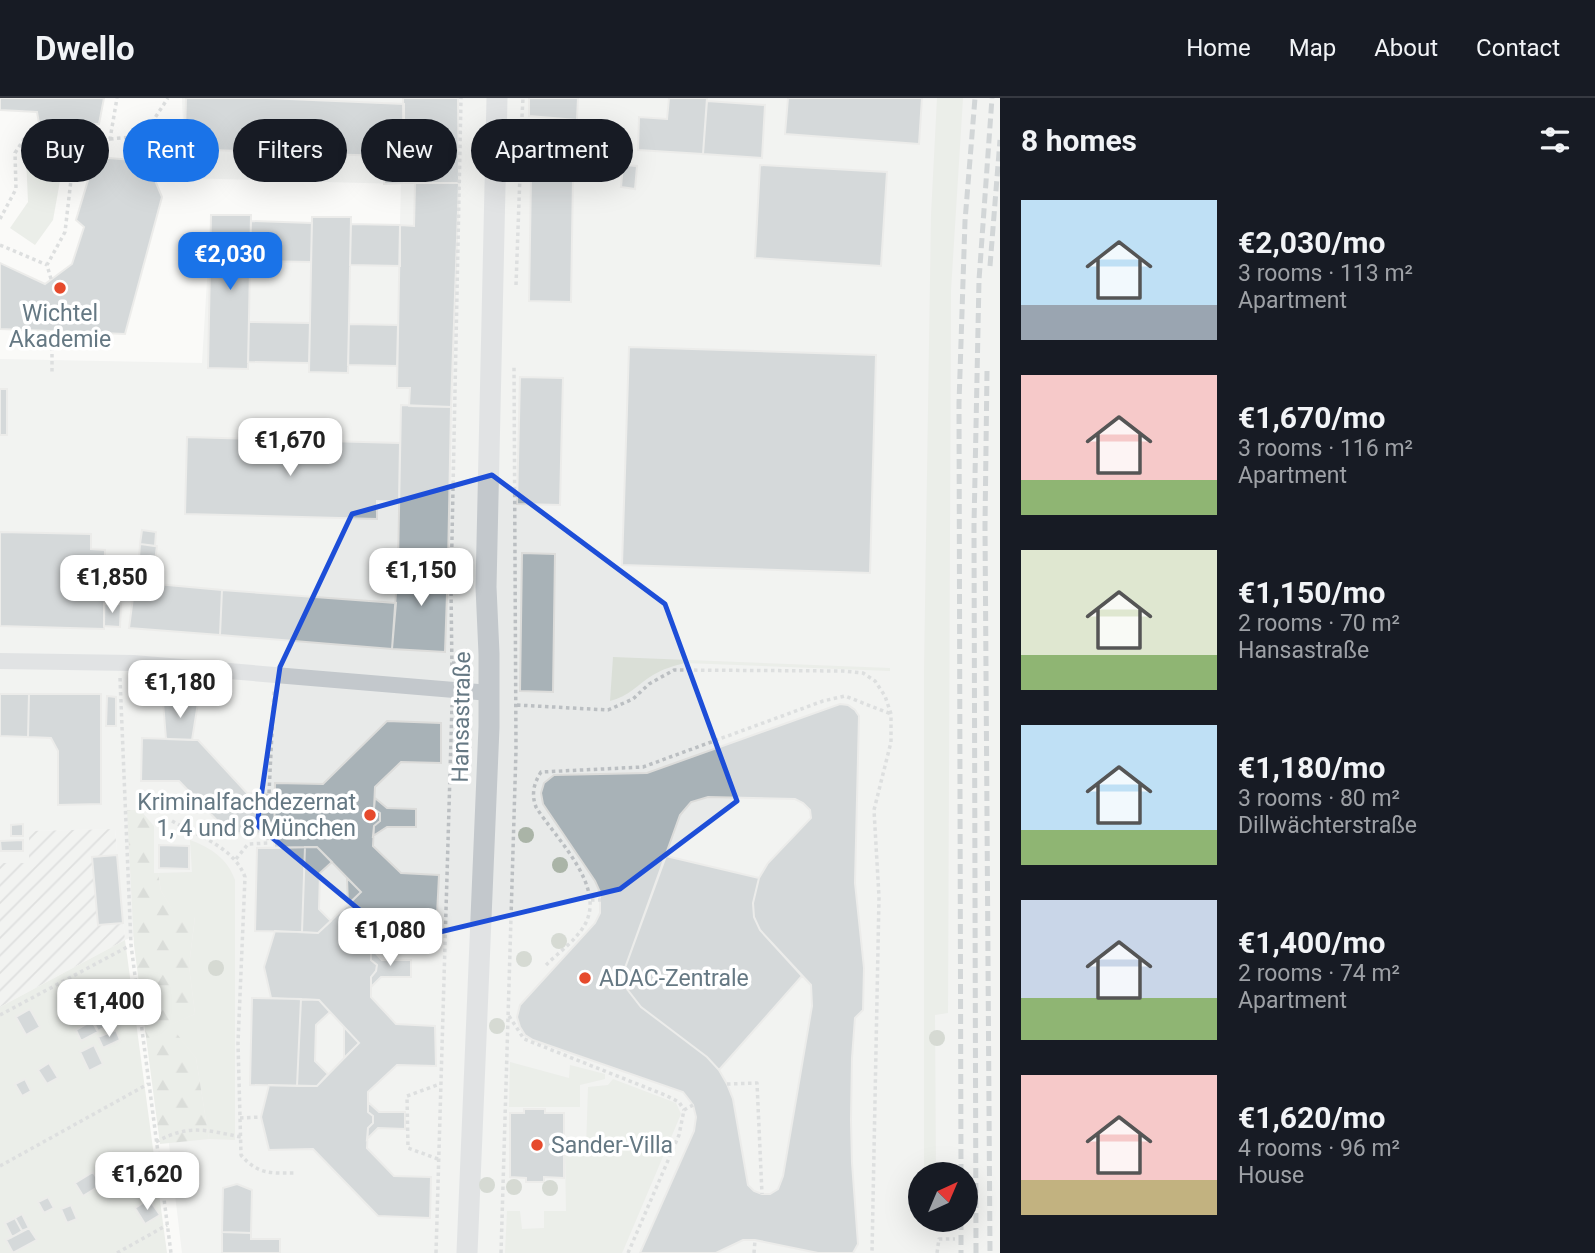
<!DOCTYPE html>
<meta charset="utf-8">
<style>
body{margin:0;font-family:Roboto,sans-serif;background:#20242c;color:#f1f3f6;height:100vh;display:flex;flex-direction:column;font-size:26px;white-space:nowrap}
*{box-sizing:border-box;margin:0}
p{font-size:23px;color:#9ea1a6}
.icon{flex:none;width:38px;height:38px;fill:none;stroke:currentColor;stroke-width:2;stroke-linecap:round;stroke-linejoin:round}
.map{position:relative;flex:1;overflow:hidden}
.side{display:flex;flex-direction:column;background:#171b24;width:595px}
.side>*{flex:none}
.top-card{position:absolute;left:21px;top:21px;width:665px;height:63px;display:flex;gap:14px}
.needle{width:46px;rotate:44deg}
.controls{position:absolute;left:908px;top:1064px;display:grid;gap:14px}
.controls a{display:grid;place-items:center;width:70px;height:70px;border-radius:50%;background:#171b24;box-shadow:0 7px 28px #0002;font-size:35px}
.price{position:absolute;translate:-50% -60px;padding:0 16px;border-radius:14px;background:#fff;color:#222;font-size:23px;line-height:46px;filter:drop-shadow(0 2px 4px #0008)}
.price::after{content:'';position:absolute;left:50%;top:42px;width:21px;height:16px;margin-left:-10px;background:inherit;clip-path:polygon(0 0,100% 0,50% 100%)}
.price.current{background:#1a73e8;color:#fff}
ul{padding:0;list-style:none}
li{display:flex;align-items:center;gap:21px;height:175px;padding:0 21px}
li span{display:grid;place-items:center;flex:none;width:196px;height:140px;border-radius:0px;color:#555}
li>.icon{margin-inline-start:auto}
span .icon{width:84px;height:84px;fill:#fffc;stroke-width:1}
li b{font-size:30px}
h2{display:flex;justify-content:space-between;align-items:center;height:84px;padding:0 21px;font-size:30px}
.chip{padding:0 24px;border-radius:32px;background:#171b24;box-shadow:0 7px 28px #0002;font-size:24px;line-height:63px}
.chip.current{background:#1a73e8;color:#fff}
header{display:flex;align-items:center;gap:42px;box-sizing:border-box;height:98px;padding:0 35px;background:#171b24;border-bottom:2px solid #363941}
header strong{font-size:33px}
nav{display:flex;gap:38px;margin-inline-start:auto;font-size:24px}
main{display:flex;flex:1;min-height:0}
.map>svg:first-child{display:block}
</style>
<header>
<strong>Dwello</strong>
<nav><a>Home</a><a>Map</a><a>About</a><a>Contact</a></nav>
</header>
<main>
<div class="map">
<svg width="1000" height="1155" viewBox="0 0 1000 1155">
<defs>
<pattern id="industrial-furrows" width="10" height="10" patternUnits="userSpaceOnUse" patternTransform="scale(1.75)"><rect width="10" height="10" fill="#e8eae9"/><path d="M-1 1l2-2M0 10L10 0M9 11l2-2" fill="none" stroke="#c0c2c2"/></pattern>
<pattern id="forest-firs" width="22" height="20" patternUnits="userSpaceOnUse" patternTransform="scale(1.75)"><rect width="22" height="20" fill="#dadfd7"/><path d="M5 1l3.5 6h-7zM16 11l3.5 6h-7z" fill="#b4bab4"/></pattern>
</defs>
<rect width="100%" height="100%" fill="#fafaf8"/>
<path fill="#e8eae9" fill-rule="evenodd" d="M182,0H1000V1155H182L169,1046L138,837L125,842L115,731L29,733V766L0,765V261L202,265L211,117H251L252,123L311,125L312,119H351V126L400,127L401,86L185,80ZM920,1076H966V1122H920Z"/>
<path fill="url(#industrial-furrows)" d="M115,731L125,842L0,909V765H29V733Z"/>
<path fill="#dadfd7" d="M937,0H963L951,192L948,915L935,917L936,1076H924V573L931,117Z
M65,55L53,122L35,147L10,130L28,104L26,58Z
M613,559L890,570V573L685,565C673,568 663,571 653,577C638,586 628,599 610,603Z
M190,742C211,750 227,760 235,782V1042L209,1041L196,960L169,927L195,916L189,868L195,819L175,816L161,793L158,775L192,774Z
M125,842L167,1155H0V909Z
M510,964L569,980L570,967L605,976V981L580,987V1009H509Z
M613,981L676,1005L681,1016L623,1153L622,1155H505L507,1113H520L522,1131L544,1130V1113H566L565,1053L586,1051L588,989L608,987Z"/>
<path fill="url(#forest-firs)" d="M127,712H140L154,728V775H158L161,793L175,815L195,818L189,868L195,916L170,927L196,960L209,1041L160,1046L134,847Z"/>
<path fill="#a8b2b7" stroke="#dcdcda" stroke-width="2" fill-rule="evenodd" d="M0,0H104L99,26L39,25L37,14L0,12Z
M186,0H267L404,6V85L384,86L383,58L209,52L185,34Z
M403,0H458L459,85H404Z
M529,0H578L577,22L529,18Z
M669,0H707L703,56L638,52L639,19L667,21Z
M788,0H922L919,46L785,36Z
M707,3L765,7L762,60L703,56Z
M95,59L147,63L162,99L125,236L0,231V165L45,186L72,166L84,129L76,122Z
M623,67L637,68L635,91L621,89Z
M760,67L887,74L881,168L755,160Z
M531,79L573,80L571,204L529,203Z
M415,85H459L451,309L409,308L410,290H397L400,127L414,128Z
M211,117H251L248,271L208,270Z
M312,119H351L348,275L309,274Z
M251,123L312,125L311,164L250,163Z
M351,126L400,127V168L350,167Z
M249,224L310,225L309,265L248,264Z
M349,226L398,227L397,268L348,267Z
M629,249L876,257L870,475L622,467Z
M520,279L563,280L560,407L517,406Z
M0,291H7V337H0Z
M401,307L451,309L448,467L398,466Z
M187,339L400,345L399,404L377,403V421L185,416Z
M142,432L156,434L155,448L140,446Z
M0,434L91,436V451L105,452L104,531L0,528Z
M140,446L157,448L155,463L139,461Z
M522,455L555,456L553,594L520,593Z
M398,466L448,467L445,554L392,551Z
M135,484L222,492L220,537L129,530Z
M222,492L396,505L392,551L220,537Z
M104,506H121L120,529L104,528Z
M0,596H29L28,639L0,638Z
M29,596H101V706L58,707V653L51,640L28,639Z
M107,598L116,599V628H106Z
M163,604L198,605L192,642L166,641Z
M840,606L848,607L855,612L859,618L855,785L864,870L863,912L855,920L852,960L851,1022L852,1065L858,1146L853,1155H818L755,1142H743L716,1155H640L694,1033L696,1019L693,1007L683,994L533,942L525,937L520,929L517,919L520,907L595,825L600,815V794L595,783L543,706L541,695L544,685L554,677L647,675ZM708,699L795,701L803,705L810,712L811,720L768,765L759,780L753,805L754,819L760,832L811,887L812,908L783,1078L778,1091L770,1096H762L754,1093L748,1087L733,1001L727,986L719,972L707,959L641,909L627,891L624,881L625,870L680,717L691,704Z
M387,623L441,625V665L401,664L375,689L374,711L380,715V723L374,728L373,748L401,775L439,777L437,817L401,816L371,843V862L377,867L376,873L371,879V899L396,926L435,928L436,968L397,967L368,994V1014L373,1018V1025L368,1030L367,1050L394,1078L431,1079L430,1120L378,1118L313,1051L269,1052L261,1019L269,987L317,988L359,945L319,902L271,900L264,869L275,833L318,835L361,794L317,749L274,750L275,685L323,686Z
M142,640L198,642L247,695L275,696L274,736L229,735L179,683H141Z
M375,700L387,710L416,711V729H387L373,738L374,728L380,723V715L374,711Z
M23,726V738H11V727Z
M23,742V753H1L0,743Z
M159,747L189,748V771L159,770Z
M305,749H317L332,764L320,775L319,811L331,823L318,835L302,834Z
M305,749L302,834L255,833L257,750Z
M117,757L123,825L98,827L92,759Z
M666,758L759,780L753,805L754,819L760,832L802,878L719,972L707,959L641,909L627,891L624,881L625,870Z
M347,780L361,794L348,807Z
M371,850L382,862H411V879H381L371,889V879L376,873L377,867L371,862Z
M252,900L301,901L297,988L250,987Z
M301,901L319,902L330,914L316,927L315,963L328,976L317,988H297Z
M30,911L40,929L26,937L16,919Z
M106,914L112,925L98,933L92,921Z
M92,923L98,934L81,943L76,932Z
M344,929L359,945L344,960Z
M116,932L120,942L103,950L98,939Z
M94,947L103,966L89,973L80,954Z
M49,965L58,980L47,986L38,972Z
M25,981L31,993L22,998L15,986Z
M368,1004L379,1014H405V1031L378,1030L367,1041L368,1030L373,1025V1018L368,1014Z
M524,1011H545V1015H564V1080L544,1079V1084H526V1080L510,1079V1015H524Z
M140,1068L150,1086L135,1094L125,1077Z
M93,1074L101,1087L83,1098L75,1085Z
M237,1086L252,1092L251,1135L222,1134L223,1090Z
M48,1099L54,1110L44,1115L38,1104Z
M149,1101L160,1117L145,1126L135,1110Z
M71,1107L77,1121L67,1125L61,1111Z
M22,1116L29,1130L22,1133L15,1120Z
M15,1120L22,1133L12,1139L5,1125Z
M29,1130L37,1142L13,1155L6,1142Z
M222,1134L251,1135V1141H280V1155H222Z"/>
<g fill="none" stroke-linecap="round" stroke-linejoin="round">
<path stroke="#bbbfc2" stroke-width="3.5" stroke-dasharray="3.5 3.5" stroke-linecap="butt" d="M522,19L523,0
M110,41L143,38L168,0
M0,121L16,91L15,55L26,38H76
M0,147L47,167
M51,181L47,167L65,134L76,38L110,41L117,0
M516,187L521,48
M52,235V274
M452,565L468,566
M452,575L451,489L461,0
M120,580L131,847L171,1155
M517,607L608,612L633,601L649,586L674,572L843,573L863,575L875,583L885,598L891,616V644L874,712L879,799L872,1155
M269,695L274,593
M172,723C198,738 234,749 245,779L238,945L241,1057C258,1077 271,1075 295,1075
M236,761L248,746L268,745L267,736
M591,802H601
M546,867C558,855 576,842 584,828C608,789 555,740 536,709C531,696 534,685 541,674L643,669L823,603L845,598L891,616
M0,917L131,847
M509,918L524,941L665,997L679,1004L684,1012
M727,986L757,985L762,1096
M240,1020L261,1019
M156,1044C188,1026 206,1032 241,1039
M438,1061L408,1050L407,998L440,986
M0,1068L148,986
M117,1155L167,1127
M436,1155L452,607
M501,1155L516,652L514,268
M628,1155L679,1037L684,1012L693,1007
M754,1155L755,1142
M937,1155L939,1141H955"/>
<path stroke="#c3c8cc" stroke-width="8" d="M499,33L618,35"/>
<path stroke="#c3c8cc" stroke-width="16" d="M0,563L133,565L490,595"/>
<path stroke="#c3c8cc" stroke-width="21" d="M467,1155L489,629V556L486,489L497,0"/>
<path stroke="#a2abb0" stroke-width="5" stroke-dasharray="10 5" stroke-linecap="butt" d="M990,168L1000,42
M987,273L985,427L990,1155
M961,1076L959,305L965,123L975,0
M961,1122V1155
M976,1155L974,427L979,182L992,0"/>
</g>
<g fill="#aab4a7">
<circle cx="526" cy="737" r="8"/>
<circle cx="560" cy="767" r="8"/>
<circle cx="559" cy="843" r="8"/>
<circle cx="524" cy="861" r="8"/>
<circle cx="216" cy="870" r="8"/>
<circle cx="497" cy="928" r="8"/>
<circle cx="937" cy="940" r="8"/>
<circle cx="487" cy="1087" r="8"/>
<circle cx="514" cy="1089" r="8"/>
<circle cx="550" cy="1090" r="8"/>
</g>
<path d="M0 0H1000V1155H0ZM492,377L665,506L737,703L620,791L398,844L257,727L280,569L352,416Z" fill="#fafaf8" fill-opacity=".55" fill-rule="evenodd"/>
<path fill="none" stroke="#1d4ed8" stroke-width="5" stroke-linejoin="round" d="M492,377L665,506L737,703L620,791L398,844L257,727L280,569L352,416Z"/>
<g fill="#e64a2c" stroke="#fff" stroke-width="2.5">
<circle cx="60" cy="190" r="7"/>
<circle cx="370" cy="717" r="7"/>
<circle cx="585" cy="880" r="7"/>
<circle cx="537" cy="1047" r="7"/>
</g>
<g text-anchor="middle" stroke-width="7" stroke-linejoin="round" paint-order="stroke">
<g font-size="23" fill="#657883" stroke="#fff" text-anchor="start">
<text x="60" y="223" text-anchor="middle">Wichtel<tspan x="60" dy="26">Akademie</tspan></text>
<text x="356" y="712" text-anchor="end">Kriminalfachdezernat<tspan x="356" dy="26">1, 4 und 8 München</tspan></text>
<text x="599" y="888">ADAC-Zentrale</text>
<text x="551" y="1055">Sander-Villa</text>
</g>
<g font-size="23" fill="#657883" stroke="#fff">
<text transform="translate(461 619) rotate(-89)" y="8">Hansastraße</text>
</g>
</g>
</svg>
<div class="controls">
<a><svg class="needle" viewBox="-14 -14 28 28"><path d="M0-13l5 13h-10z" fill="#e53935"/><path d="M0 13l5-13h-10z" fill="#9ea1a6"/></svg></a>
</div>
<b class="price current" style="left:230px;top:194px">€2,030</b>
<b class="price" style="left:290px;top:380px">€1,670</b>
<b class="price" style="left:421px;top:510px">€1,150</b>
<b class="price" style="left:112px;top:517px">€1,850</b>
<b class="price" style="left:180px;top:622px">€1,180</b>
<b class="price" style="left:390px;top:870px">€1,080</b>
<b class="price" style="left:109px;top:941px">€1,400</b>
<b class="price" style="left:147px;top:1114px">€1,620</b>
<div class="top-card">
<a class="chip">Buy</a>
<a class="chip current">Rent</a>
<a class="chip">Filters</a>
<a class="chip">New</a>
<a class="chip">Apartment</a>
</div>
</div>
<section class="side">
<h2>8 homes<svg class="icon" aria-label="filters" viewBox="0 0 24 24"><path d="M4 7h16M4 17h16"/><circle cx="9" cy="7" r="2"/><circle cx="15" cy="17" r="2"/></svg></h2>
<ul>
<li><span style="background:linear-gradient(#bfe0f5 75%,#9aa5b1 0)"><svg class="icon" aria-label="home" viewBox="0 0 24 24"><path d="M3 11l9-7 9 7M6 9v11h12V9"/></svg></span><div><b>€2,030/mo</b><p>3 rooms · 113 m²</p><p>Apartment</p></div></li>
<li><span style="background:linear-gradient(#f6c9c9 75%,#8fb573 0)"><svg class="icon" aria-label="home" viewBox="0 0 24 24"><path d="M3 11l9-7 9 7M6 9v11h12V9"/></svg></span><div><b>€1,670/mo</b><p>3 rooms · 116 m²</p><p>Apartment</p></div></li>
<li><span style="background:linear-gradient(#dfe7d0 75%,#8fb573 0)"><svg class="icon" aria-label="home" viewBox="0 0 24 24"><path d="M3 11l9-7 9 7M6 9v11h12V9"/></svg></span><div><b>€1,150/mo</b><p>2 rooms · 70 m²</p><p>Hansastraße</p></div></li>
<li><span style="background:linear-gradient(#bfe0f5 75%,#8fb573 0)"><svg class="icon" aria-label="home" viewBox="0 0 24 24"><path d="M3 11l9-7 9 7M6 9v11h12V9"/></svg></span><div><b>€1,180/mo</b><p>3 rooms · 80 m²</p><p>Dillwächterstraße</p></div></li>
<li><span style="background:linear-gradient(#c9d6e8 70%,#8fb573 0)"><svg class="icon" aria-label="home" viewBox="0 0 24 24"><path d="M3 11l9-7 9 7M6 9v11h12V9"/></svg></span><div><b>€1,400/mo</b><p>2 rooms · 74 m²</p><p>Apartment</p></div></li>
<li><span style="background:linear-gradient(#f6c9c9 75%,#c2b280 0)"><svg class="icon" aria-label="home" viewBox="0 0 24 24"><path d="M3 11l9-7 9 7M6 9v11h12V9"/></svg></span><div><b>€1,620/mo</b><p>4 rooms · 96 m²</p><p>House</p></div></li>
</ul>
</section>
</main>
